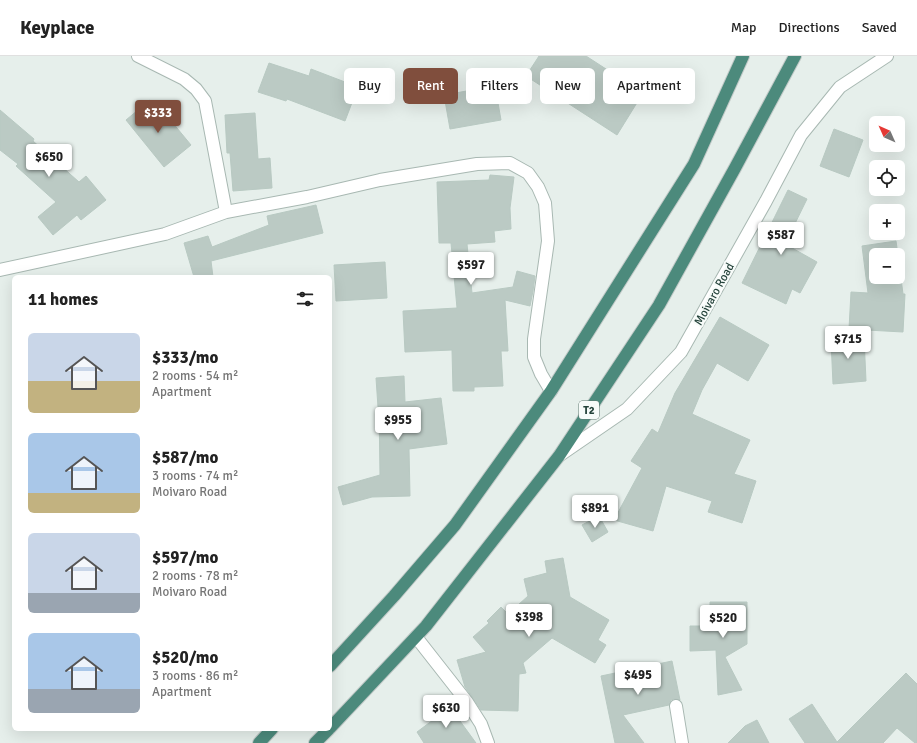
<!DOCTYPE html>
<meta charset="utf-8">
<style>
body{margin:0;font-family:Signika,sans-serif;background:#f6f6f6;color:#222;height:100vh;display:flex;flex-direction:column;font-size:15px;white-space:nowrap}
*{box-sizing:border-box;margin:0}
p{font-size:13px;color:#767676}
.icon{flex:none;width:22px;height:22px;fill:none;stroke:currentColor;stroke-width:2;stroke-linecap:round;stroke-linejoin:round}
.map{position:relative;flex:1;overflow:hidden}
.panel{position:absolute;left:12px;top:219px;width:320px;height:456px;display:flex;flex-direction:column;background:#fff;border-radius:6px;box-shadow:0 4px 16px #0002}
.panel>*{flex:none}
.top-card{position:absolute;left:344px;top:12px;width:380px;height:36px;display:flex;gap:8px}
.needle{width:26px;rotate:315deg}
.controls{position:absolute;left:869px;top:60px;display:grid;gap:8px}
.controls a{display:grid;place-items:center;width:36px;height:36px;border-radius:6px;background:#fff;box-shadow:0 4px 16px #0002;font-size:20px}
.price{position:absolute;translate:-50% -34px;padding:0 9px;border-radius:4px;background:#fff;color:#222;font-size:13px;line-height:26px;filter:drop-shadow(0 1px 2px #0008)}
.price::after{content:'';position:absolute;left:50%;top:24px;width:12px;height:9px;margin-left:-6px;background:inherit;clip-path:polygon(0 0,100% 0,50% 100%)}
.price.selected{background:#804e3d;color:#fff}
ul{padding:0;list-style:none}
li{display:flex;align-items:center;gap:12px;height:100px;padding:0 16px}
li span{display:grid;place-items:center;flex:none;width:112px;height:80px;border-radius:6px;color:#555}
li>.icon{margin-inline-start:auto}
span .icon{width:48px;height:48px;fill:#fffc;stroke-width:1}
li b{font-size:17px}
h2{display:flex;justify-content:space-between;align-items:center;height:48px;padding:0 16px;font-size:17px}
.pill{padding:0 14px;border-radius:6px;background:#fff;box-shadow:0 4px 16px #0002;font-size:14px;line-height:36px}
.pill.selected{background:#804e3d;color:#fff}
header{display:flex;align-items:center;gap:24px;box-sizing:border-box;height:56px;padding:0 20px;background:#fff;border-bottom:1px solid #e0e0e0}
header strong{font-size:19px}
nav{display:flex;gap:22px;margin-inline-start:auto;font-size:14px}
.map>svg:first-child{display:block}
</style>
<header>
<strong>Keyplace</strong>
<nav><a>Map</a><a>Directions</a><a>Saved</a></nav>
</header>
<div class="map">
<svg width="917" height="687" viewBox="0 0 917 687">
<rect width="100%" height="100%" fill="#e6efeb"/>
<path fill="#bbcac4" stroke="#b8c9c2" d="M539,0H586L643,37L617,79L526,20Z
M269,7L309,20L311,13L358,31L345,65L287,43L286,45L258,36Z
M495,30L501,64L450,73L444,39Z
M150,44L169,68L172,66L191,89L164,111L126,64Z
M0,54L34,83L33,85L79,126L86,120L106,144L81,164L77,159L53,179L38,161L56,146L16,110L18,108L0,94Z
M255,57L258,103L270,102L272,132L233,135L230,97H227L225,59Z
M834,73L863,84L849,121L820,110Z
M490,119L514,121L510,152L511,173L494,175L495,186L467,188L472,237L513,231L517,215L535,220L533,235L530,250L505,244L508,295H501L503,330L474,331V335H453L452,294L405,296L403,255L457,252L451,187H439L437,126L489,124Z
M788,134L807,143L785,188L817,206L800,237L792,233L786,248L742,227Z
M316,149L323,177L211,205L213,221H194L184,187L208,180L212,191L269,169L267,160Z
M896,185L898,199H876V221H898V199L903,238H905L903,276L849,273L851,236L868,237L862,190Z
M385,206L387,242L336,245L334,209Z
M720,261L769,289L748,325L717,307L702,334L692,358L750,384L734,418L756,425L742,467L708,456L712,445L666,430L653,475L614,464L642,412L631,405L652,373L658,377L675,337Z
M864,281L866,325L833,328L831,284Z
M404,320L405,346L441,342L447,388L409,393L410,440L372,441L343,449L338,431L380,419L379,351H378L376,322Z
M599,460L608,476L592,486L582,469Z
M563,502L570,541L609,564L598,584L606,589L595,607L552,582L523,607L526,617L519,618L518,655L481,654L465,631L457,604L486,596L473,581L489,567L487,565L501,551L508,558L528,540L524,523L547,517L545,505Z
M710,546H747V588L725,601L742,634L718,639L716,594L690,595V570H710Z
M672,605L680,644L674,643L671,644L669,649L623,659L644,687H615L601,620Z
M906,617L917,628V687H915L897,672L883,687H805L789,663L812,648L837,686Z
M457,646L463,654H452L476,687H424L417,676Z
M757,664L769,687H728L745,670Z"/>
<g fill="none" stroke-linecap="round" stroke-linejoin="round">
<defs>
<path id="minor" d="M138,0L184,23L196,33L205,45L226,156
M0,214L165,178L226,156L307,141L380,124L477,108L510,107L528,117L538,131L545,147L548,185L534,283V301L541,318L551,335
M416,581L467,646L481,668L488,687
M676,650L682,687"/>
<path id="tertiary" d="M560,399L627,353L681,296L766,145L801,79L840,31L887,0"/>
<path id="trunk" d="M330,610L394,540L455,469L551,335L694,108L743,0
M330,672L426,570L559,400L659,249L735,112L795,0
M259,687L272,673
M315,687L329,673"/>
</defs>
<use href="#minor" stroke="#a8b8b2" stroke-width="14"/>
<use href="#tertiary" stroke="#a8b8b2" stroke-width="14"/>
<use href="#trunk" stroke="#c2cac8" stroke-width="14"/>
<use href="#minor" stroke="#fff" stroke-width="12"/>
<use href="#tertiary" stroke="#fff" stroke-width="12"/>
<use href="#trunk" stroke="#4c8a7c" stroke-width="12"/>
</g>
<g text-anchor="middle" stroke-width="4" stroke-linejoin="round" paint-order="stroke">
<rect fill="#f7fbf9" stroke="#637a73" stroke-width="1" x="579" y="345" width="20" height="18" rx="3"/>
<g font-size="11" font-weight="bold" fill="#24423a">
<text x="589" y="358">T2</text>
</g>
<g font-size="12" fill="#24423a" stroke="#f7fbf9">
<text transform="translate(714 238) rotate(-61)" y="4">Moivaro Road</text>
</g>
</g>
</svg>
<div class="controls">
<a><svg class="needle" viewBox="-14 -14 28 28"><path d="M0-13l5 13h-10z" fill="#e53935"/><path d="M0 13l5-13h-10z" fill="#767676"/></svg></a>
<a><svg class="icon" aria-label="locate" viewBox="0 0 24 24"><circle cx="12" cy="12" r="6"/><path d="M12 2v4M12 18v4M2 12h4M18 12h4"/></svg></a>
<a>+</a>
<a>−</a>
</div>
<b class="price selected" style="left:158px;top:78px">$333</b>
<b class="price" style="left:49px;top:122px">$650</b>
<b class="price" style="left:781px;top:200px">$587</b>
<b class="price" style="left:471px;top:230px">$597</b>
<b class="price" style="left:848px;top:304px">$715</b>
<b class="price" style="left:398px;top:385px">$955</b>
<b class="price" style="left:595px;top:473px">$891</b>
<b class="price" style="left:529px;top:582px">$398</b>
<b class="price" style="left:723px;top:583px">$520</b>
<b class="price" style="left:638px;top:640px">$495</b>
<b class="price" style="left:446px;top:673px">$630</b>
<div class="top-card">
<a class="pill">Buy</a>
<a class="pill selected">Rent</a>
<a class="pill">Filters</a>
<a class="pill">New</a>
<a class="pill">Apartment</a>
</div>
<section class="panel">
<h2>11 homes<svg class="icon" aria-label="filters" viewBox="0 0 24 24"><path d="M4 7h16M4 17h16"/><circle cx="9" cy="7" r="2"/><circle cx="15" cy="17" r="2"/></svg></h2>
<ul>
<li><span style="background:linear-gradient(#c9d6e8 60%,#c2b280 0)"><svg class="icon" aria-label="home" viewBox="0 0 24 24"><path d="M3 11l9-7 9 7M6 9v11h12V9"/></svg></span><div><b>$333/mo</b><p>2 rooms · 54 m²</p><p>Apartment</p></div></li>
<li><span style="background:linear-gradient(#a9c7e8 75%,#c2b280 0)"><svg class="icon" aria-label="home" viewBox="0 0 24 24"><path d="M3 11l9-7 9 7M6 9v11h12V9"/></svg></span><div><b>$587/mo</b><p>3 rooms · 74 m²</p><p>Moivaro Road</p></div></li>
<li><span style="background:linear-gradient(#c9d6e8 75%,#9aa5b1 0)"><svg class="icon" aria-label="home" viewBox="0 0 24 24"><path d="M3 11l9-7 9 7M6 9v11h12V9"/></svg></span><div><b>$597/mo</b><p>2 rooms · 78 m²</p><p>Moivaro Road</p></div></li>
<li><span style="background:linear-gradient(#a9c7e8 70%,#9aa5b1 0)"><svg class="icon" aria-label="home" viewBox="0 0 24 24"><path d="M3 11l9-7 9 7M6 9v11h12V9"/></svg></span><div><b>$520/mo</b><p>3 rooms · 86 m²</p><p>Apartment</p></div></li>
</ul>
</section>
</div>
